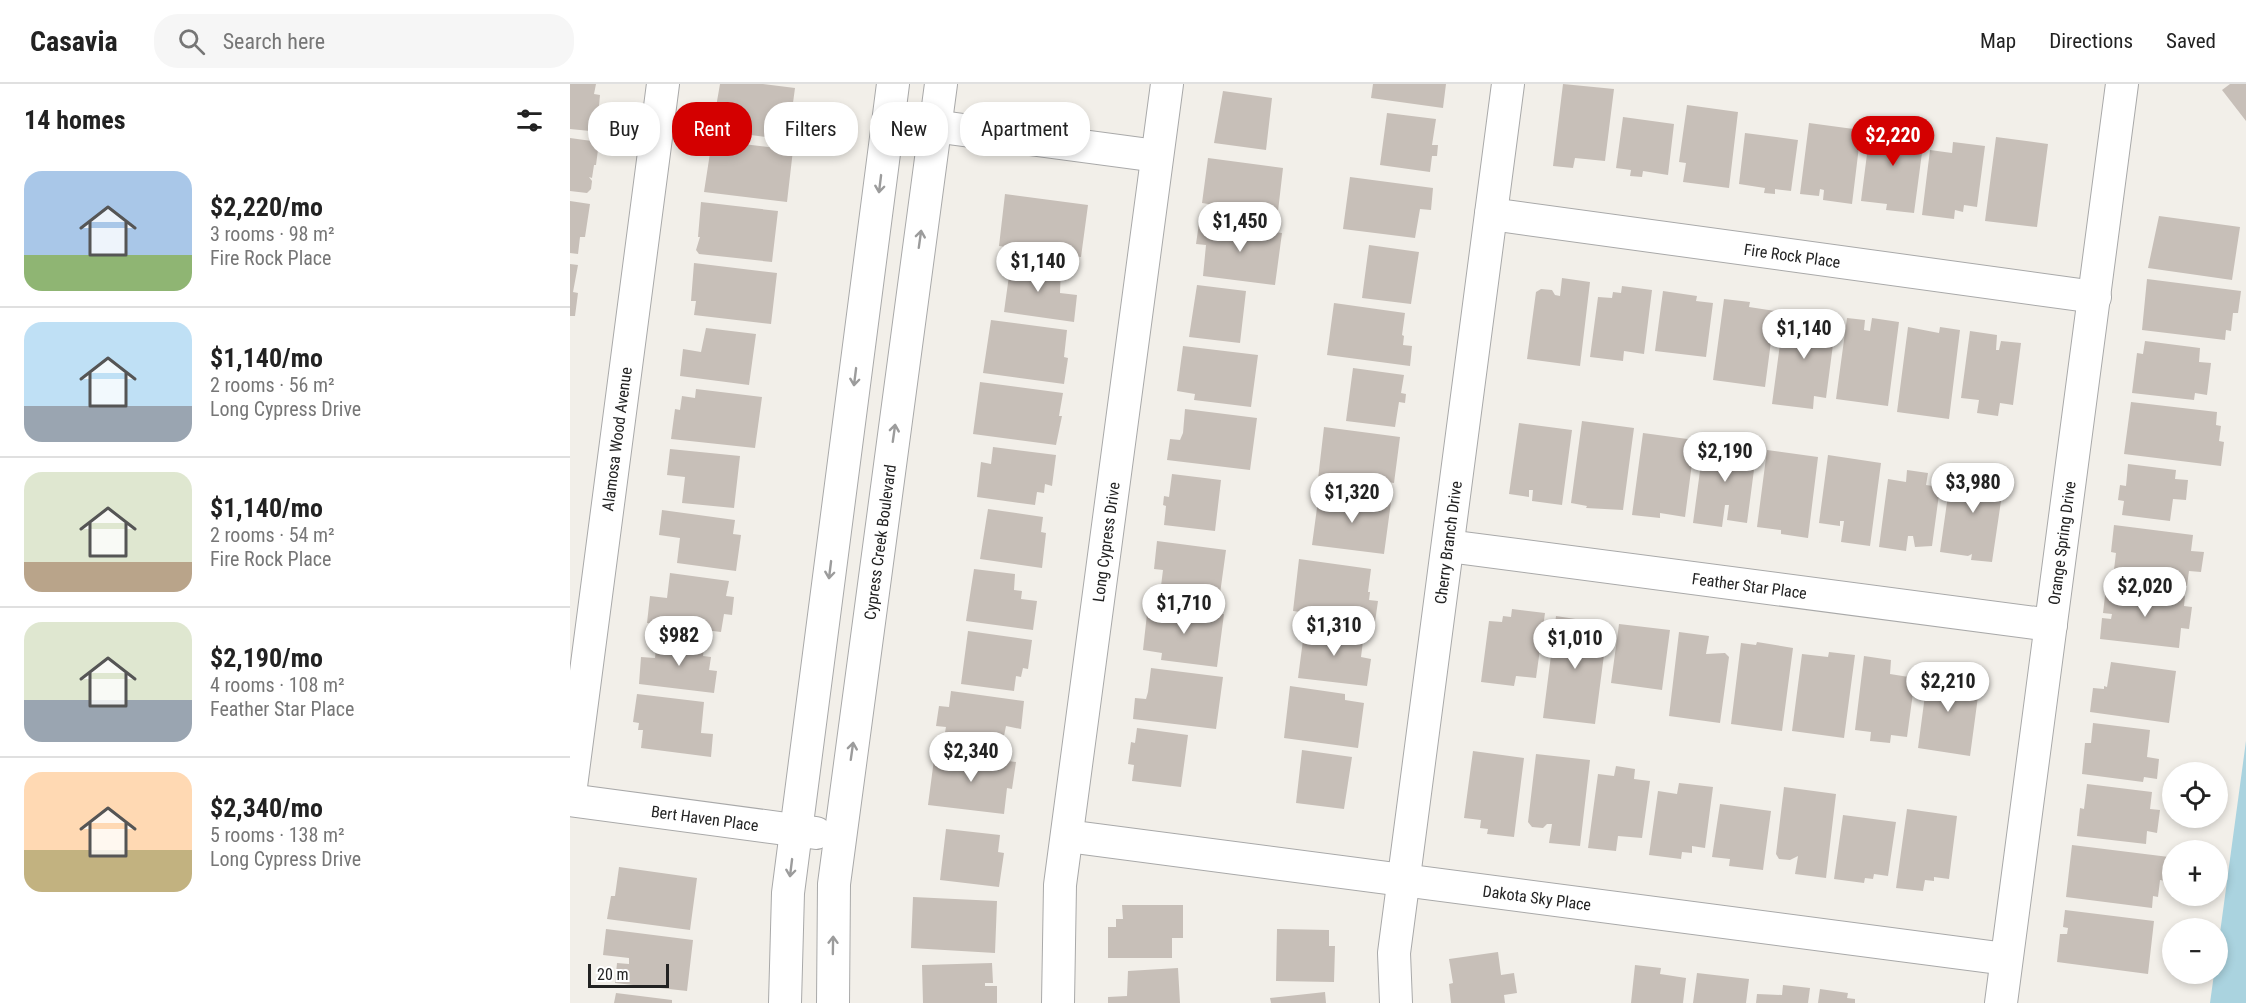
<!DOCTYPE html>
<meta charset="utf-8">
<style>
body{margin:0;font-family:"Roboto Condensed",sans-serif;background:#f6f6f6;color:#222;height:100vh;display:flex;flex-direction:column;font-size:22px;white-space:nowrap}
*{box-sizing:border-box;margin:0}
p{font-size:20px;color:#767676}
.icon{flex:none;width:33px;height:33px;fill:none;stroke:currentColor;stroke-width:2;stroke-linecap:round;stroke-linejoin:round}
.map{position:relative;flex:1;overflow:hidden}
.sheet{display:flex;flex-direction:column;background:#fff;width:570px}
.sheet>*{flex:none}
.banner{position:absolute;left:18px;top:18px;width:570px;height:54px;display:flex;gap:12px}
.buttons{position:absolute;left:1592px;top:678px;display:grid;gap:12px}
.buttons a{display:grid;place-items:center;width:66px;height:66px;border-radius:50%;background:#fff;box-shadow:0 3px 9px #0003;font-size:30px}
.scale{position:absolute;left:18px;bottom:15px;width:81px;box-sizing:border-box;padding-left:6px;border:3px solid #222;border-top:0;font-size:16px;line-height:21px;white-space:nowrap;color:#222;-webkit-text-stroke:4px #fff;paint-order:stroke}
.price{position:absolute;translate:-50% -51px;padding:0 14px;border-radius:21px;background:#fff;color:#222;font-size:20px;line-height:39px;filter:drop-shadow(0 2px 3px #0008)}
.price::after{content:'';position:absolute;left:50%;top:36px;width:18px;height:14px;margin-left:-9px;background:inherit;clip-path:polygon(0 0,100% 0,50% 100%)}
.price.active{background:#d40000;color:#fff}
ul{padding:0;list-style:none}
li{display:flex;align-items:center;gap:18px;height:150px;padding:0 24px}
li+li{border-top:2px solid #e0e0e0}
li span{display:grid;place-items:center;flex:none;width:168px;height:120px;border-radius:18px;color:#555}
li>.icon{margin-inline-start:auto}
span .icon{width:72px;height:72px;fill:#fffc;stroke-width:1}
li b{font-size:26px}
h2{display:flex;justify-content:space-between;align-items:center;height:72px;padding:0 24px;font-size:26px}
.pill{padding:0 21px;border-radius:24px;background:#fff;box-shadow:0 3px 9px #0003;font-size:21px;line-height:54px}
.pill.active{background:#d40000;color:#fff}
header{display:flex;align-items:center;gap:36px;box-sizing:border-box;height:84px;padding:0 30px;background:#fff;border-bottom:2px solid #e0e0e0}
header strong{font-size:28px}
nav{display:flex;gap:33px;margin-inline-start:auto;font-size:21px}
.search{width:420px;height:54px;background:#f6f6f6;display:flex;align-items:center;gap:15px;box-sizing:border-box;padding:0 21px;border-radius:24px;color:#767676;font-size:22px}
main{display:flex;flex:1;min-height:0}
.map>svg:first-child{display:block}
</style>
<header>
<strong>Casavia</strong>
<div class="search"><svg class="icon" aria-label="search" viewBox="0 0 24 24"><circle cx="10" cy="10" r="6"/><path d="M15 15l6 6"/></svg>Search here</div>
<nav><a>Map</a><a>Directions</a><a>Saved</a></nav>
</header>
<main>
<section class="sheet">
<h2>14 homes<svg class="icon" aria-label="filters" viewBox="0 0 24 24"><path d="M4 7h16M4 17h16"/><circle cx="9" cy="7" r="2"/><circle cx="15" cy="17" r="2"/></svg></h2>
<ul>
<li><span style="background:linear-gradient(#a9c7e8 70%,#8fb573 0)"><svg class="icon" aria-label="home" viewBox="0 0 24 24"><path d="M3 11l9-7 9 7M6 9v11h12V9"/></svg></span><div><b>$2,220/mo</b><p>3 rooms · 98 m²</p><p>Fire Rock Place</p></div></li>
<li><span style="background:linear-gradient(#bfe0f5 70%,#9aa5b1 0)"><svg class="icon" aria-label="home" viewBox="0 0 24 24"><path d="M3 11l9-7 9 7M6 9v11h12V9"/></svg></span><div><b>$1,140/mo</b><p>2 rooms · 56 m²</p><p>Long Cypress Drive</p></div></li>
<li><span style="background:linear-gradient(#dfe7d0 75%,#b9a48a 0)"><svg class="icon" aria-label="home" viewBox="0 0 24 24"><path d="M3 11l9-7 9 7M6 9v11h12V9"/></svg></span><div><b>$1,140/mo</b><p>2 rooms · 54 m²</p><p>Fire Rock Place</p></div></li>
<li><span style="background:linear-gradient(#dfe7d0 65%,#9aa5b1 0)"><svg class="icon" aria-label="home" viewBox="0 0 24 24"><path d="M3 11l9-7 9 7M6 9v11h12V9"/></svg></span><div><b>$2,190/mo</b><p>4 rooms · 108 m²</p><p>Feather Star Place</p></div></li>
<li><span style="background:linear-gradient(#ffd9b3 65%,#c2b280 0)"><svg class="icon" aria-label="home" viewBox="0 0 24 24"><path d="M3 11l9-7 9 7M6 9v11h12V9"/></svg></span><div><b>$2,340/mo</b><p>5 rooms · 138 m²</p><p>Long Cypress Drive</p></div></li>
</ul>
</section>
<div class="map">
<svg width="1676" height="919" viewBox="0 0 1676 919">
<rect width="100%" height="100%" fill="#f2efe9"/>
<path fill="#aad3df" d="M1676,657V919H1640L1644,890H1647V871Z"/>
<path fill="#c7bfb8" d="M0,0H26L24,10L30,11L29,22H33L30,48L0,45Z
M150,0H193L225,4L218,56L142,46Z
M803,0H876L873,24L801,14Z
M993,0L1044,5L1035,77L1005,74L1003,84L983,82Z
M1660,0H1676V37L1652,6Z
M653,7L702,14L696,66L644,59Z
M1117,21L1168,28L1159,104L1113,98L1116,79L1109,78Z
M817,29L866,35L862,61H868L867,72H862L860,88L810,81Z
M1053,33L1104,40L1098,91L1073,87L1072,93L1060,92L1061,86L1046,84Z
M1239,39L1291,46L1282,120L1253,116L1254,106L1250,105L1249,112L1230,110Z
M1301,39L1355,46L1344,129L1316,126L1317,120L1291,117Z
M1175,49L1228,56L1221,107L1205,105V110L1194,109L1195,104L1169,100Z
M1426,53L1478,60L1467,143L1415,137Z
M0,54L29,58L26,81H24L22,94L19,93L22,97L21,105L17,109L0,107Z
M148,57L223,66L217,118L134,108L140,69L146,70Z
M1383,58L1415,62L1407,123L1394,121L1393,128L1385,126L1384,135L1352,131L1360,66L1382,69Z
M638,74L713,84L707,136L650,129L651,122L632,119Z
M780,93L863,104L861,126L850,125L845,154L773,145Z
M435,110L518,121L511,173L429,162Z
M0,117L20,120L15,153H10L8,170L0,169Z
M131,118L208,127L202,178L129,170L126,166L130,153H128Z
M1589,132L1670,143L1662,196L1578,184Z
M629,139L712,149L705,201L633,192L636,161L626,160Z
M799,161L849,168L841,220L792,214Z
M441,177L491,183L490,209L507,211L504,238L434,228Z
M124,179L207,189L201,240L124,231L126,217H121Z
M0,180L8,181L3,208L8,209L5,232H0Z
M992,194L1020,198L1010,282L957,275L966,208L971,205L982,206L985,211L990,212Z
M1577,195L1671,207L1668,229H1663L1661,247L1656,246L1655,256L1572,246Z
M627,201L676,207L670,259L619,253Z
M1052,202L1082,206L1074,270L1054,267L1053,277L1020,273L1028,213L1042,214L1043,208L1051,209Z
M1093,207L1127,212L1126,217L1143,219L1136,273L1085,267Z
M1154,215L1180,218L1179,223L1205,227L1195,303L1143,296Z
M764,219L835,229L832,251L834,252L833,261L842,262L840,282L757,271Z
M1240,227L1267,230L1256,314L1244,312L1243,325L1202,320L1214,230L1233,233L1232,247L1237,248Z
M1277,234L1295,236L1294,246L1300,247L1302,234L1329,238L1318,322L1266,315Z
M421,236L497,246L494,273L498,274L494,300L413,289Z
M1338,243L1369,249L1370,243L1390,246L1379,335L1327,328Z
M136,244L186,250L179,301L110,292L113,265L131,268Z
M1400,247L1427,251L1426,266H1429L1431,257L1451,259L1443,321L1430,319L1428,332L1407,329L1409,316L1391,314Z
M1575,257L1630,264L1629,278L1641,279L1637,311L1625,309L1624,316L1562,309L1567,269L1573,270Z
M613,262L688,271L681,323L624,316L625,310L607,307Z
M783,284L834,291L831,309L836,310L835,319L829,318L825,343L776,337Z
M410,298L493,309L489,332H492L486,361L403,350Z
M126,305L192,313L185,364L101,355L105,325L110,326L112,312L125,314Z
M1561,318L1647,328L1646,341L1651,342L1649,357L1654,358L1651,382L1554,370Z
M615,325L687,334L680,386L597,376L600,355L610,356L613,349Z
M1012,337L1064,344L1053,426L1016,424L1017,422L1001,419Z
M949,339L1002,346L992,421L962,417L963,406H959V413L939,410Z
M754,343L830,353L824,399L804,396V403L748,395Z
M1073,349L1125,356L1115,433L1090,429V434L1062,431Z
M1134,357L1187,363L1177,439L1157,436L1159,421H1155L1152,443L1123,439Z
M423,363L486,371L482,402L475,400L474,409L467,408L465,421L407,413L411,378L421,380Z
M100,365L170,372L164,424L112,419L115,393L97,391Z
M1197,366L1248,373L1238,454L1211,450V446L1187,443Z
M1258,371L1311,379L1300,462L1271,458L1274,437H1270V442L1249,439Z
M1558,380L1606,386L1605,395L1618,396L1616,416L1603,415L1600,437L1552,431L1554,417L1548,416L1550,401L1556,402Z
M1382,383L1435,390L1422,478L1401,476L1402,470L1398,472L1370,468Z
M1337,386L1358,389L1356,401L1370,403L1362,462L1345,463L1343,452H1338L1336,467L1309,463L1318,395L1336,398Z
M602,390L651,396L645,447L594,441L596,422L593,421L594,412L599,413Z
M749,409L821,418L814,470L742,461Z
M418,425L473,433L471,448L476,449L472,484L410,475Z
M92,426L165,436L163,450L171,451L166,487L107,479L110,454L89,451Z
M1544,441L1623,451L1621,467L1634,468L1631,488L1619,487L1617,502L1543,494L1546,469L1541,468Z
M587,457L656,466L649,517L590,510L593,486L584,485Z
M729,475L801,485L798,508H800L799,516L808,517L805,538L723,527Z
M404,485L445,490L444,506L452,507L451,515L467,517L463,546L396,537Z
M100,489L159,497L156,512L164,513L162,531L154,530L151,548L77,539L80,512L97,514Z
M1536,503L1615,512L1614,522L1622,523L1619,545L1611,544L1609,564L1530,555L1532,534L1541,535L1542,530L1533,529Z
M578,521L654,530L647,583L591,576L592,569L573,566Z
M942,525L975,529L966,594L946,592L944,602L911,598L919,537L932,538L933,532L941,533Z
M986,532L1038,540L1025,640L973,634Z
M1049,540L1100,546L1092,606L1041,599Z
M735,541L794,549L791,573L801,575L797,602L728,594Z
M398,547L462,556L458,585L453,584L451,593L446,592L444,607L391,600Z
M1109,548L1139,552L1136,570L1155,569L1159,573L1150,639L1099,632Z
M94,553L135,557L133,572L141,573L139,586L147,587L144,609L69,600L71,573L85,574L86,565L92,566Z
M1187,558L1223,564L1212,647L1161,640L1171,559L1186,561Z
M1259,568L1285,571L1274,654L1222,647L1232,570L1258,573Z
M1294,572L1321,576L1320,590L1345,594L1337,653L1321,651L1320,659L1300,657L1301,648L1285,646Z
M1541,578L1606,587L1599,639L1520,628L1523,604L1534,605V602L1537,603Z
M1359,581L1388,585L1386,603H1391L1395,599L1405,600L1409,605L1400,672L1348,664Z
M581,584L653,593L646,645L563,635L565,614L576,615L578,608Z
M720,602L775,610V616L794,619L788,664L714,654Z
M381,607L454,617L451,645L436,642L431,667L373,659L376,643L366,642L369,622L379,623Z
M67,610L134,618L131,649L143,650L141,673L71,664L73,646H68L69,639L63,638Z
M1523,639L1580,646L1577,673L1589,675L1587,695L1574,693L1573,698L1512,690L1515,659H1521Z
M567,644L618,651L611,703L562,697L564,681L558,680L561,658L565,659Z
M732,666L782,673L774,725L726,719Z
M903,667L954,674L944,753L917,750L918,745L910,744L911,736L894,734Z
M365,668L446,678L442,705L437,704L434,730L358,721Z
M966,670L1020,676L1010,762L979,759L982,740H977L973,744L962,743L958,738Z
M1046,682L1065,685L1064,695L1080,697L1072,754L1048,752L1046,767L1018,764L1028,690L1044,692Z
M1109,699L1143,703L1135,764L1122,762V769L1112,768L1111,775L1079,771L1088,707L1107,710Z
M1517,700L1582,708L1580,725L1590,726L1587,749L1577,747L1576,760L1507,752L1510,724L1514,725Z
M1214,703L1266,710L1256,794L1225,790L1228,772L1220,776L1209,775L1206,770Z
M1150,720L1201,727L1193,786L1159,782L1160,775L1142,773Z
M1337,725L1387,732L1379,795L1364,793V797L1355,796L1353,807L1326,804Z
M1273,731L1326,738L1318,792L1304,790L1303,795L1295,794L1294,799L1264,795Z
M376,745L430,751L428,768L434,769L429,803L370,796Z
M1502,761L1599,773L1596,797L1590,796L1588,813L1583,812L1582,824L1496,813Z
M49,783L127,794L120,846L37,835L41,812H45Z
M343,813L427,817L425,869L341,864Z
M552,821H613V854H602V874H538V843H546V835H553Z
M1495,826L1584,837L1578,890L1487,878L1490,850H1497L1498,844L1493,843Z
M36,845L123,856L117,907L45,899L47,879L59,880V874L33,871Z
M707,845L759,846V862H765L764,898L706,897Z
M928,868L931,891L944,889L947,909L934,911L935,919H881L879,900L883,899L879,875Z
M422,879L423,899H415V902H427V919H353L352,881Z
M1065,881L1091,884L1090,890L1116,894L1113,919H1061Z
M608,884L610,919H538V913L557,912L558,887Z
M1127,889L1179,895L1176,919H1123Z
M1213,901L1240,904L1238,919H1186L1187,910L1212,911Z
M1250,905L1278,909L1277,914L1285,915V919H1248Z
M755,908L756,919H701L700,914Z
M46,909L102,916V919H44Z"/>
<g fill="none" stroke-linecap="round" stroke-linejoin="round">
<defs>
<g id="street">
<path d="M319,36L587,72"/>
<path id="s1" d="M921,130L1525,213"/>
<path id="s2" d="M878,462L1481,541"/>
<path id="s3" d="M0,710L93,0"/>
<path id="s4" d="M0,716L246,749"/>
<path id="s5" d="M497,752L1436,875"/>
<path d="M215,919L218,809L323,0"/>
<path id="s6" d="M263,919L264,800L371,0"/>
<path id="s7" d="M488,919L490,801L597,0"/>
<path id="s8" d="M826,919L824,869L938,0"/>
<path id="s9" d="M1431,919L1552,0"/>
</g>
</defs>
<use href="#street" stroke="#a9a9a9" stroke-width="34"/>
<use href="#street" stroke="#fff" stroke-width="32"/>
</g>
<defs><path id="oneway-shaft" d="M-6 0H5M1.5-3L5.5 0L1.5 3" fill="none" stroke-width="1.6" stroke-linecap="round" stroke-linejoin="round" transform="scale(1.5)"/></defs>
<g stroke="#9c9c9c">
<use href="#oneway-shaft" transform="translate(310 100) rotate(97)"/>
<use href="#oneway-shaft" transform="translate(350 155) rotate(-82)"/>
<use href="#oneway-shaft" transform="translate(285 293) rotate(97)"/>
<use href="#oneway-shaft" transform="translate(324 349) rotate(-82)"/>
<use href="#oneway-shaft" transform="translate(260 486) rotate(97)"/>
<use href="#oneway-shaft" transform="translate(282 667) rotate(-82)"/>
<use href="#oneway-shaft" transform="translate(221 784) rotate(97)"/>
<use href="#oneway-shaft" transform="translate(263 861) rotate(-89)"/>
</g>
<g text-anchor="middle" stroke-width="4.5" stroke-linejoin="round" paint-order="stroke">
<g font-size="16" fill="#222" stroke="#fff">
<text dy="6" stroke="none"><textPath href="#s1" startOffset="304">Fire Rock Place</textPath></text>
<text dy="6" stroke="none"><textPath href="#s3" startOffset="358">Alamosa Wood Avenue</textPath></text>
<text dy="6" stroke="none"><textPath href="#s6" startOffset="464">Cypress Creek Boulevard</textPath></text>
<text dy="6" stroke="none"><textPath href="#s7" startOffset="464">Long Cypress Drive</textPath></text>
<text dy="6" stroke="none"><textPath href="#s8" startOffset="464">Cherry Branch Drive</textPath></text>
<text dy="6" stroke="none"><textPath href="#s9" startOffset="464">Orange Spring Drive</textPath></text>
<text dy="6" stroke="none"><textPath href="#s2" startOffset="304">Feather Star Place</textPath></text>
<text dy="6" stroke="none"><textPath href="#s4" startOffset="136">Bert Haven Place</textPath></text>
<text dy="6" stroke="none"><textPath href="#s5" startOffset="474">Dakota Sky Place</textPath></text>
</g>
</g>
</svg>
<div class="buttons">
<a><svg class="icon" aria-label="locate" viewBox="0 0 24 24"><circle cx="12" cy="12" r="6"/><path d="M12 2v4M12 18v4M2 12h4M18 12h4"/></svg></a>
<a>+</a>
<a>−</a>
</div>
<div class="scale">20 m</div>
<b class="price active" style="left:1323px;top:83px">$2,220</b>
<b class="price" style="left:670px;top:169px">$1,450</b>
<b class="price" style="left:468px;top:209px">$1,140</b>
<b class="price" style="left:1234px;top:276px">$1,140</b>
<b class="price" style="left:1155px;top:399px">$2,190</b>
<b class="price" style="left:1403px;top:430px">$3,980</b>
<b class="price" style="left:782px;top:440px">$1,320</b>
<b class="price" style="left:1575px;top:534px">$2,020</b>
<b class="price" style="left:614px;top:551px">$1,710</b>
<b class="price" style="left:764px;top:573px">$1,310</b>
<b class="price" style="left:109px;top:583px">$982</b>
<b class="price" style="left:1005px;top:586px">$1,010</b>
<b class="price" style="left:1378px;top:629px">$2,210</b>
<b class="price" style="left:401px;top:699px">$2,340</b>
<div class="banner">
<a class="pill">Buy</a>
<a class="pill active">Rent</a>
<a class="pill">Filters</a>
<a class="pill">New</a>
<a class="pill">Apartment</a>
</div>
</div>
</main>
